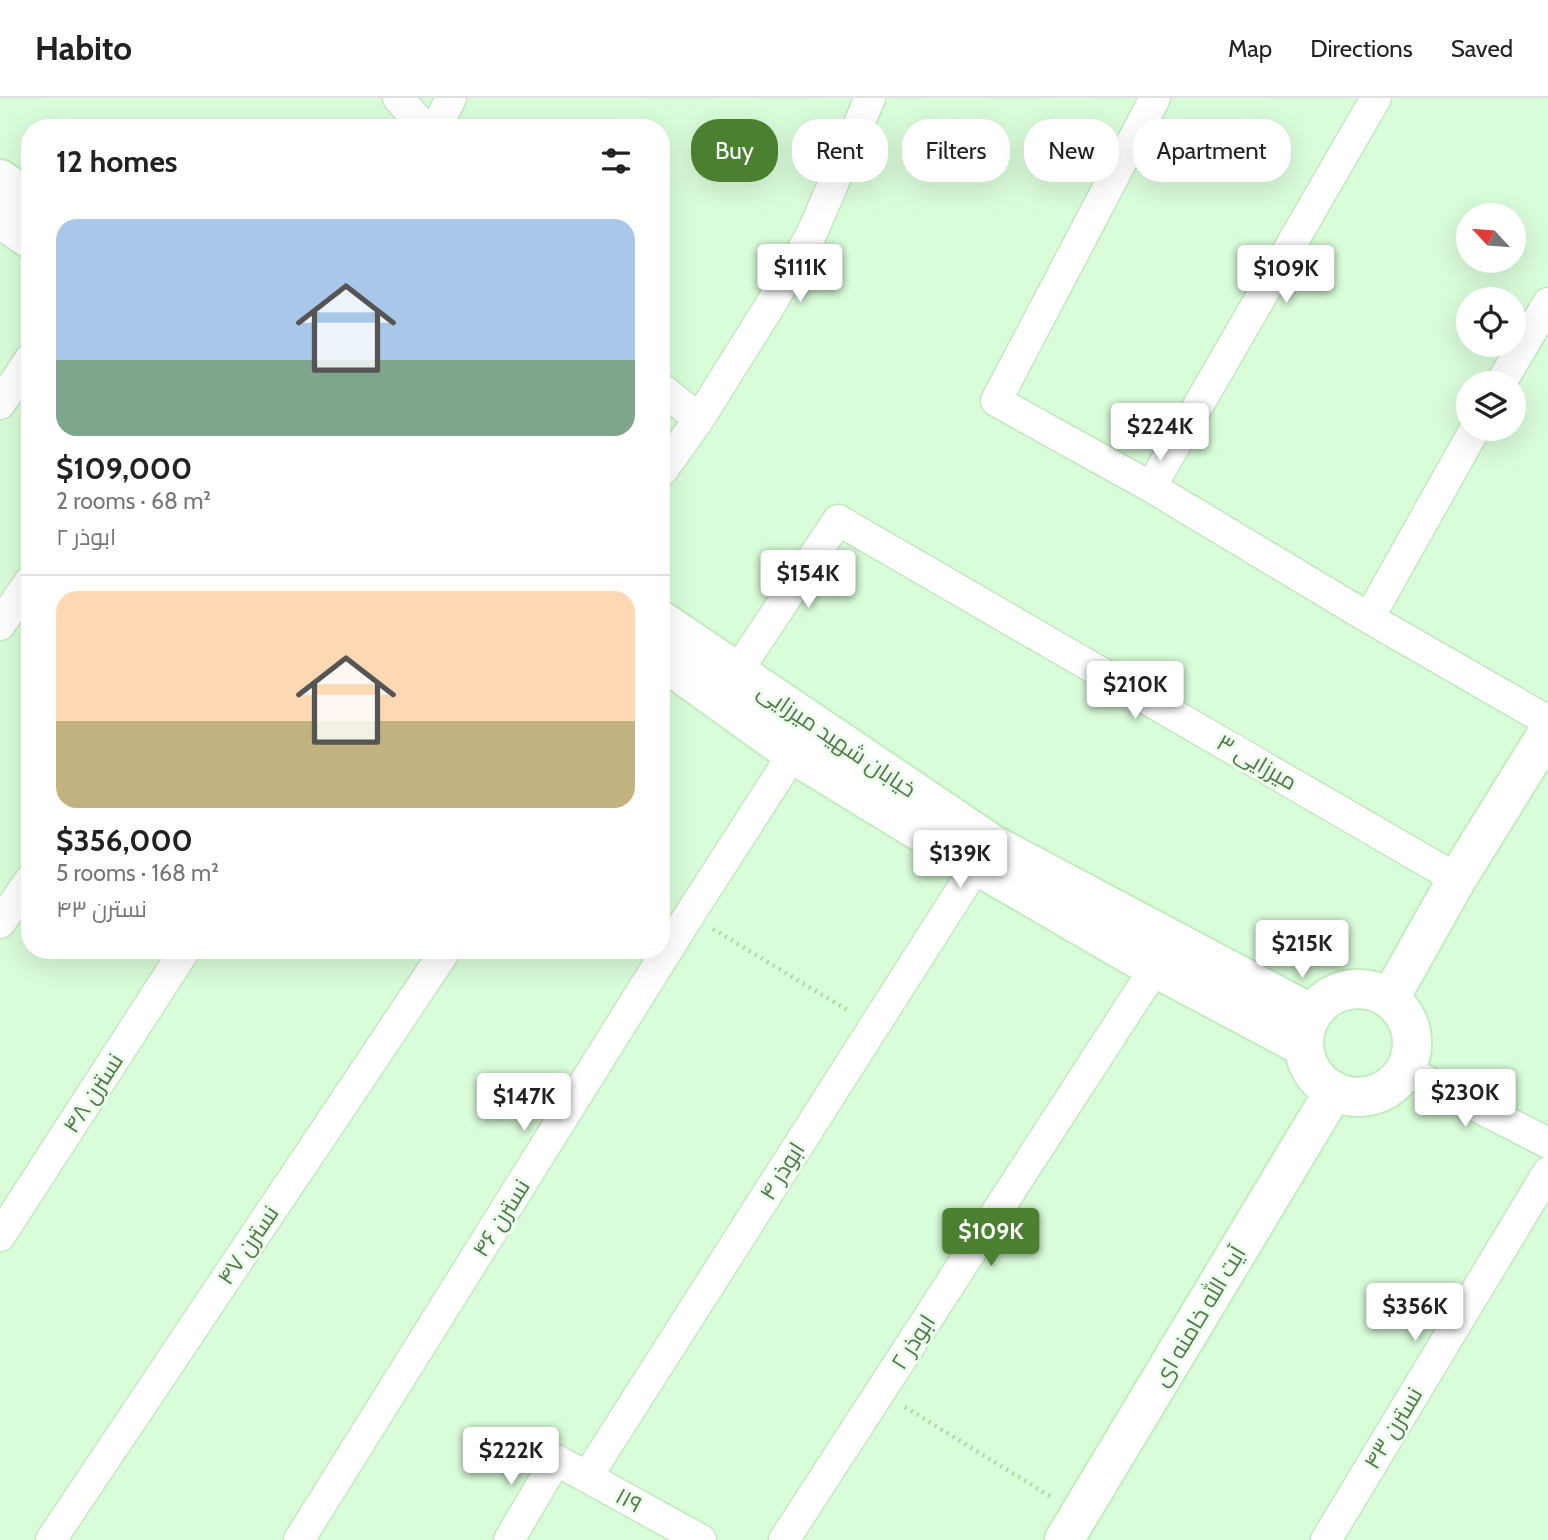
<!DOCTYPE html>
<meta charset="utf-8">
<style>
body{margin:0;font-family:Cabin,Cairo,sans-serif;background:#f6f6f6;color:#222;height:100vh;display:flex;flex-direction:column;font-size:26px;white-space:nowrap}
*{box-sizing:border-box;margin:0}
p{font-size:23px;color:#767676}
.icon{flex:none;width:38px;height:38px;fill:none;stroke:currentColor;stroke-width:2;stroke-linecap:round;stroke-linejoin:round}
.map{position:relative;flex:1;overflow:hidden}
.details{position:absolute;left:21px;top:21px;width:649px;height:840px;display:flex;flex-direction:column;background:#fff;border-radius:28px;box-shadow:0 7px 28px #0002}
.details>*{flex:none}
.top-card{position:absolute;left:691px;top:21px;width:665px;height:63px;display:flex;gap:14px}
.needle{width:46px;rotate:296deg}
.fabs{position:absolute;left:1456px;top:105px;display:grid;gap:14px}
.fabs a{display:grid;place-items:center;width:70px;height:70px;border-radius:50%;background:#fff;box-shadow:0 7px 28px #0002;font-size:35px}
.price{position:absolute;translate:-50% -60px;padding:0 16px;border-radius:7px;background:#fff;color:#222;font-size:23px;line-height:46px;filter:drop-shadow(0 2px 4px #0008)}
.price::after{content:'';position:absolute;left:50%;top:42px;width:21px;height:16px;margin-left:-10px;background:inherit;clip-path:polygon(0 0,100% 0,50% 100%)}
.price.active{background:#4a8030;color:#fff}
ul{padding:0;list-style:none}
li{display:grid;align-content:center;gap:14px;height:371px;padding:0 35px}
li+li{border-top:2px solid #e0e0e0}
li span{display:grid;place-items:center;height:217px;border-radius:21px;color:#555}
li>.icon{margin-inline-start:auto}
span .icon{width:126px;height:126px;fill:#fffc;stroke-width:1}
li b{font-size:30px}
h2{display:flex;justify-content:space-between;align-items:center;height:84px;padding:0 35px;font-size:30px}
.tag{padding:0 24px;border-radius:28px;background:#fff;box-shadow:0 7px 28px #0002;font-size:24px;line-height:63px}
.tag.active{background:#4a8030;color:#fff}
header{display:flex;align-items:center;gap:42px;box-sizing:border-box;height:98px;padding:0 35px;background:#fff;border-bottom:2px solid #e0e0e0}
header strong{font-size:33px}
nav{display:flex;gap:38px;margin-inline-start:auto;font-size:24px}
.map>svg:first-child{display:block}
</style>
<header>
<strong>Habito</strong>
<nav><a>Map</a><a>Directions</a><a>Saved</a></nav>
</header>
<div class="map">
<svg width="1548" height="1442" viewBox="0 0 1548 1442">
<rect width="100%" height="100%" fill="#e6fee7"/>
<path fill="#d9fcd9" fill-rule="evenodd" d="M0,0H1548V1442H0ZM30,30H662V852H30ZM1468,117H1514V163H1468ZM1468,201H1514V247H1468ZM1468,285H1514V331H1468Z"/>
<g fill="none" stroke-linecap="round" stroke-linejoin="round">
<defs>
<path id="street" d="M398,0L425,30
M1155,0L996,303L1151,389L1369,520L1548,623
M436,30L451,0
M1501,285L1548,205
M662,291L699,321
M0,306L30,261
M662,373L699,321L771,206L812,135L870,0
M1151,389L1376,0
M1369,520L1475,331
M0,527L30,483
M736,575L838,422L1457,781
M0,825L30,782
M1405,972L1548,1045
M0,1138L185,852
M587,1379L977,767
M51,1442L446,852
M299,1442L690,816L793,656
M509,1442L556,1362L701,1442
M784,1442L1155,870
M1326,1442L1548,1074"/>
<path id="secondary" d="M0,81L30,102
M0,121L30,141
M662,523L992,746L1312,916
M662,562L793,656L945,749L1131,857L1304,949
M1304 945a54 54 0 1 1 108 0a54 54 0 1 1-108 0Z
M1390,900L1457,781L1548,634
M1064,1442L1334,993"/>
</defs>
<use href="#street" stroke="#c5e7c2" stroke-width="33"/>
<use href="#secondary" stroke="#c3ecbf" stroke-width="42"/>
<path stroke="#a7dc9d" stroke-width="4.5" stroke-dasharray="2 5" stroke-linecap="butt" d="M713,831L849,913
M905,1309L1053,1400"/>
<use href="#street" stroke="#fff" stroke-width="30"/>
<use href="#secondary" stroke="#fff" stroke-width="38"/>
</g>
<g text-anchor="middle" stroke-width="6" stroke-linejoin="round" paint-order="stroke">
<g font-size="23" fill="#527a48" stroke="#eeffef">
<text transform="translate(837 642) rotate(34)" y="8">خیابان شهید میرزایی</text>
<text transform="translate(1257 664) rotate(30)" y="8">میرزایی ۳</text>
<text transform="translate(93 995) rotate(-57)" y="8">نسترن ۴۸</text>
<text transform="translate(782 1073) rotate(-58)" y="8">ابوذر ۴</text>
<text transform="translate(501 1120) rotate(-58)" y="8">نسترن ۴۶</text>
<text transform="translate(248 1147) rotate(-56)" y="8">نسترن ۴۷</text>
<text transform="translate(1199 1218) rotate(-59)" y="8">آیت الله خامنه ای</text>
<text transform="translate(913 1244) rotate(-57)" y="8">ابوذر ۲</text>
<text transform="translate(1393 1330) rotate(-59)" y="8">نسترن ۴۳</text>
<text transform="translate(629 1402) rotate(29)" y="8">۱۱۹</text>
</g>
</g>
</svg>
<div class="fabs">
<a><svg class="needle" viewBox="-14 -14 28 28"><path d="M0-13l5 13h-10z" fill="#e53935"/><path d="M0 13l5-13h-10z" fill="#767676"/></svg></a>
<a><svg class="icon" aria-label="locate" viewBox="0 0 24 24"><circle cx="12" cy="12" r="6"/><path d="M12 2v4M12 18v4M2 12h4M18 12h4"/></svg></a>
<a><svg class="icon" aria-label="layers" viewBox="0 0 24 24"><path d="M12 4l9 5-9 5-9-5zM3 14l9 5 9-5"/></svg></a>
</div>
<b class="price" style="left:800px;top:206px">$111K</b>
<b class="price" style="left:1286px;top:207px">$109K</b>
<b class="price" style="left:1160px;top:365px">$224K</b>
<b class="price" style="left:808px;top:512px">$154K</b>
<b class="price" style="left:1135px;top:623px">$210K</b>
<b class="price" style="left:960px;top:792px">$139K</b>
<b class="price" style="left:1302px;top:882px">$215K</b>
<b class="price" style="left:1465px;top:1031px">$230K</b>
<b class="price" style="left:524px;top:1035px">$147K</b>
<b class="price active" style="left:991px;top:1170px">$109K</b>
<b class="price" style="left:1415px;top:1245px">$356K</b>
<b class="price" style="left:511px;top:1389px">$222K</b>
<div class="top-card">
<a class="tag active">Buy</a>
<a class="tag">Rent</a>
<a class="tag">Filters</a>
<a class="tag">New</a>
<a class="tag">Apartment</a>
</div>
<section class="details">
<h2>12 homes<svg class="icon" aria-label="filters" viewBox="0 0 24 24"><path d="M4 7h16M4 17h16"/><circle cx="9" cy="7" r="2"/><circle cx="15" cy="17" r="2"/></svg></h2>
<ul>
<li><span style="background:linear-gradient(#a9c7e8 65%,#7fa58c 0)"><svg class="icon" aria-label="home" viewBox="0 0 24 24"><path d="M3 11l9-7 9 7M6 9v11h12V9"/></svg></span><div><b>$109,000</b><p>2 rooms · 68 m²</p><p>ابوذر ۲</p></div></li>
<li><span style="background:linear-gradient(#ffd9b3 60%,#c2b280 0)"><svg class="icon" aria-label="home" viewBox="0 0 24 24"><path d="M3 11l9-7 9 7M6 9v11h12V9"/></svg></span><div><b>$356,000</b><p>5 rooms · 168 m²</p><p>نسترن ۴۳</p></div></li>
</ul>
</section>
</div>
